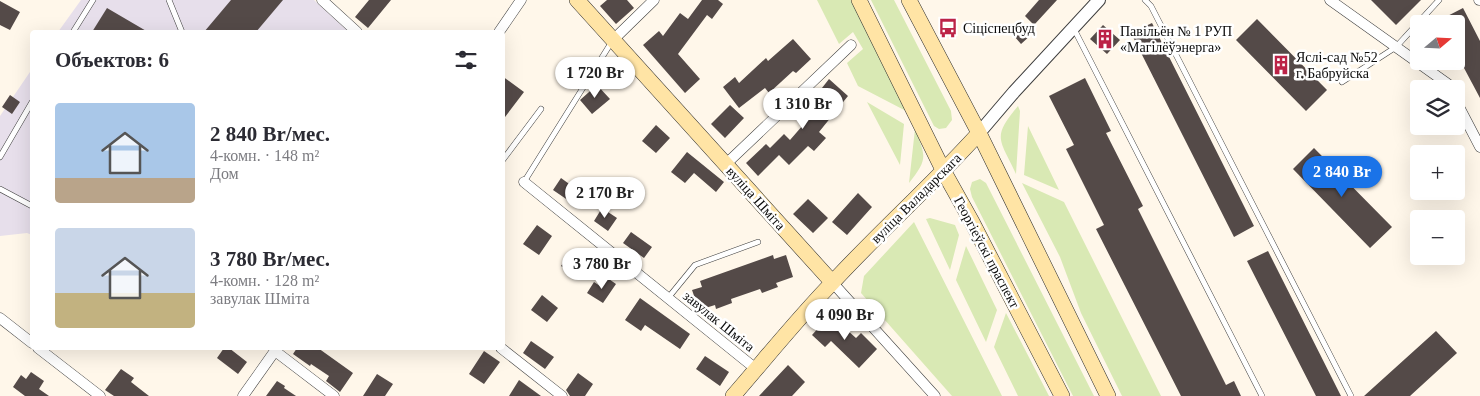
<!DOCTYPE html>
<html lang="ru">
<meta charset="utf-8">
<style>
body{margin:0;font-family:"Times New Roman",serif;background:#f7f7f7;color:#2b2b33;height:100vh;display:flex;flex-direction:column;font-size:19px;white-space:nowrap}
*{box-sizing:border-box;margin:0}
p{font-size:16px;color:#7c7c81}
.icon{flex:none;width:28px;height:28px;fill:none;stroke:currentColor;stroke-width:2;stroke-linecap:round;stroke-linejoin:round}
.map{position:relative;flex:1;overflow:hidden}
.side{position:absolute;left:30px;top:30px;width:475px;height:320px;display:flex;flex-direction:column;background:#fff;border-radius:5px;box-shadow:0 5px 20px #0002}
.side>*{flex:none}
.needle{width:32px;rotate:71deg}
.controls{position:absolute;left:1410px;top:15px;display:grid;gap:10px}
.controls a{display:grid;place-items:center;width:55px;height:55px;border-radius:5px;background:#fff;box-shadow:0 5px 20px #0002;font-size:25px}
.price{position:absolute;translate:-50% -42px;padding:0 11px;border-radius:18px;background:#fff;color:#222;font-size:16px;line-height:32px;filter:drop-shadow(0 1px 2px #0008)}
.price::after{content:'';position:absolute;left:50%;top:30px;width:15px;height:11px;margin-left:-8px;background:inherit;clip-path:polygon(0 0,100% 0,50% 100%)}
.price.on{background:#1a73e8;color:#fff}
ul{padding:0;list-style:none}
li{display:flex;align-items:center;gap:15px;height:125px;padding:0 25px}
li span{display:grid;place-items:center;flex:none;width:140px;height:100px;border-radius:5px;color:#555}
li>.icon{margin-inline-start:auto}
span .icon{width:60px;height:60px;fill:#fffc;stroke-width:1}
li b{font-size:21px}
h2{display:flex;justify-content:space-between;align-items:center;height:60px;padding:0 25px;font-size:21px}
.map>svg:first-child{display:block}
</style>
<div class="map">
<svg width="1480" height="396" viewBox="0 0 1480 396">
<rect width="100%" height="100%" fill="#fff7ea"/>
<path fill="#e7dfeb" d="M81,0H314L349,32H58Z
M32,69V235L27,233L0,236V116Z"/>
<path fill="#d9e9b4" d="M817,0H851L908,112L858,86L847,63L863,49L853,32L839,44Z
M871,0H894L951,111L952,120L946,128L939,129L934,126Z
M867,102L904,124L900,165Z
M1018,106L1020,111L1016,174C1000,139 991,138 1018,106Z
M1028,126L1059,190L1024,175Z
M915,129C926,157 928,159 909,183Z
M980,179L986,183L1094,396H1073L972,197L970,189L972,182Z
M1022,183L1064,202L1161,396H1122L1081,313L1060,257Z
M930,218L955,225L959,235L950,270L926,219Z
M914,222L1002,396H952L861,293L864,276Z
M966,246L997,310L986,342L956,280Z
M1006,313L1049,396H1018L994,347Z"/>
<path fill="#544a48" d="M231,0H283L256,32H204Z
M369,0H391L368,28L355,17Z
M607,0H627L634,8L616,24L600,6Z
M702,0H718L723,4L712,19L707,15L678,54L700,79L685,93L643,45L659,31L663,36L680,13L688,19Z
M1039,0H1057L1034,25L1025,16Z
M1371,0H1421L1396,25Z
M0,1L20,12L10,30L0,25Z
M107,8L148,32H92Z
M1463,8L1480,41V98L1456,53V24H1432Z
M1257,19L1327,90L1306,111L1236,40Z
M1152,23L1254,226L1234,237L1131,33Z
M1103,25L1120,40L1107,54L1090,39Z
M1024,26L1031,35L1021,44L1014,36Z
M793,39L811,59L796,73L793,71L769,93L765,88L739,108L723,87L735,77L739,83L766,58L768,61Z
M502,76L524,92L502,121Z
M1085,78L1111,131L1106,133L1143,206L1138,209L1226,385L1234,381L1241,396H1181L1096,229L1104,225L1066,149L1074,145L1049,96Z
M829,79L848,96L819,132L826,138L814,151L808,146L789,165L779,155L758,176L746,163L766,144L770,148L784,134L790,140L810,117L804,111Z
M597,85L610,99L592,114L580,100Z
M10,95L20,102L12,114L2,107Z
M730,105L744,118L725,138L711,124Z
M656,125L670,138L656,153L642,141Z
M1314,148L1392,227L1370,248L1293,169Z
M687,152L724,182L716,192L694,173L685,183L671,172Z
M561,178L583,194L575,205L553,190Z
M858,193L872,207L847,235L832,222Z
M808,199L828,218L813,233L793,214Z
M602,208L617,218L608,231L594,221Z
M537,225L552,236L539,255L523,244Z
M631,232L652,247L644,258L623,243Z
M572,250L588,261L578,277L561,266Z
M1268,251L1341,396H1316L1247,261Z
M773,255L774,259L786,255L793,277L776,283L778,287L762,293L760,289L731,299L732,303L716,309L715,305L699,310L692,290L702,287L700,281Z
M606,277L616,284L603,303L587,293L594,282L600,286Z
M542,295L558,308L547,322L531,310Z
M640,298L690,334L680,349L645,325L641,331L625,320Z
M830,315L856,338L861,333L877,349L859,368L831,341L825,347L812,335Z
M1436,331L1457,353L1410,396H1364Z
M531,341L554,357L545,369L523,353Z
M224,348H229L247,362L238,374L217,358Z
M297,348H318L353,373L340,392L326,381L329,376L311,364L310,366L293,354Z
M484,351L500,362L484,384L469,374Z
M705,356L729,372L720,386L696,369Z
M788,365L805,382L792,396H759Z
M121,369L134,378L131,382L149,396H114L105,390Z
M31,372L44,381L39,389L49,396H25L13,387L21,375L26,379Z
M578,373L593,384L585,396H570L566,390Z
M377,374L393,384L385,396H363Z
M519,380L541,396H509Z
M277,381L285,386L284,388L296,396H266Z"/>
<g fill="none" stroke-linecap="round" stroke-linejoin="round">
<defs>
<path id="service" d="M169,0L182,32
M1145,0L1151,6L1351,396
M1074,29L1262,396
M73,32L93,0
M1342,82L1396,47L1439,0
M0,157L32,102
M502,161L541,109
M524,182L611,43
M0,189L32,206
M668,298L695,265L758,242"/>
<path id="minor" d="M322,0L357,32
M1330,0L1448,84L1450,89
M1479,0H1480
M499,32L521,0
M613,40L654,0
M1456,101L1480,147
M726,164L851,45
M524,182L756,369
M832,282L935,396
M0,318L32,343
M38,348L100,396
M501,348L562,396
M275,351L334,396
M243,396L277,348"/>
<path id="tertiary" d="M979,133L1014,92L1099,0"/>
<path id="secondary" d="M577,0L832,282
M859,0L944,172L972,222L1062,396
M909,0L979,133L1108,396
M733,396C766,358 798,318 833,282C880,231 932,185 979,133"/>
</defs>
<use href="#service" stroke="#3e3e3e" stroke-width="6"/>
<use href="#minor" stroke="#3e3e3e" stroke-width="11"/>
<use href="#tertiary" stroke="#3e3e3e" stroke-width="14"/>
<use href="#secondary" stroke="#2d2d2d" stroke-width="16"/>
<use href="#service" stroke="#fff" stroke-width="5"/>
<use href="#minor" stroke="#fff" stroke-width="10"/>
<use href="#tertiary" stroke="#fff" stroke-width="12"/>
<use href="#secondary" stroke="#ffe4a5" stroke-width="15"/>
</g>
<defs>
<symbol id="bus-bare" viewBox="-9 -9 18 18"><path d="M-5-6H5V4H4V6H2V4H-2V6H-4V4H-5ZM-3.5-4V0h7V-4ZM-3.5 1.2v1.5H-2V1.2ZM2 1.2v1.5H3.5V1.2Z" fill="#bc2347" stroke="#fff" stroke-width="2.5" paint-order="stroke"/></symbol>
<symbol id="building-bare" viewBox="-9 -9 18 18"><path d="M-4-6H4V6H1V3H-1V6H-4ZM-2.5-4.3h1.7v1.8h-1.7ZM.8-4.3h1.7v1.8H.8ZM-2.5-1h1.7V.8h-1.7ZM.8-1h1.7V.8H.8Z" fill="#bc2347" stroke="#fff" stroke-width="2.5" paint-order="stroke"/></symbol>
</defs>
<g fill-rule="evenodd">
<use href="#bus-bare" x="934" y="14" width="28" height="28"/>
<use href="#building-bare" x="1091" y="25" width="28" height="28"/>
<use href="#building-bare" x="1267" y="51" width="28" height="28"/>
</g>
<g text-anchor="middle" stroke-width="5" stroke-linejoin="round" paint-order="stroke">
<g font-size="14" fill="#0b0b0b" stroke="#fff" text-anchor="start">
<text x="963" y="33">Сіціспецбуд</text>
<text x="1120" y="36">Павільён № 1 РУП<tspan x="1120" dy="16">«Магілёўэнерга»</tspan></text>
<text x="1296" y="62">Яслі-сад №52<tspan x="1296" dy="16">г. Бабруйска</tspan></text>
</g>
<g font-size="14" fill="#0b0b0b" stroke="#fff">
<text transform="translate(756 198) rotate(48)" y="5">вуліца Шміта</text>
<text transform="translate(916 198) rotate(-45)" y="5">вуліца Валадарскага</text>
<text transform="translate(987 252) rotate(62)" y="5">Георгіеўскі праспект</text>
<text transform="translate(719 321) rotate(39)" y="5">завулак Шміта</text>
</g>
</g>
</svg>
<div class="controls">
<a><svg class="needle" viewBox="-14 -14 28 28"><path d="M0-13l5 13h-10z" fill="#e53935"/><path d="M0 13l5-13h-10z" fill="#7c7c81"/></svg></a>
<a><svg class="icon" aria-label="layers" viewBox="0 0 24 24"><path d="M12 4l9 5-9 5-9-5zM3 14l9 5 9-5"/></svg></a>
<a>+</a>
<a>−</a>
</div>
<b class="price" style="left:595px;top:99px">1 720 Br</b>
<b class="price" style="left:803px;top:130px">1 310 Br</b>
<b class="price on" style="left:1342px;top:198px">2 840 Br</b>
<b class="price" style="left:605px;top:219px">2 170 Br</b>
<b class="price" style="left:602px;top:290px">3 780 Br</b>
<b class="price" style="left:845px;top:341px">4 090 Br</b>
<section class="side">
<h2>Объектов: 6<svg class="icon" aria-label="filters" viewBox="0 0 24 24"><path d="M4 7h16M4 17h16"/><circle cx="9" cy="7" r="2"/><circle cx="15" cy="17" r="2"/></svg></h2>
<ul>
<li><span style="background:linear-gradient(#a9c7e8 75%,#b9a48a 0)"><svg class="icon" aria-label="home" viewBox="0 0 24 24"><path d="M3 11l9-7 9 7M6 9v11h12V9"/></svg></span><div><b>2 840 Br/мес.</b><p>4-комн. · 148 m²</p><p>Дом</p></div></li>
<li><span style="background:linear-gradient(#c9d6e8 65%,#c2b280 0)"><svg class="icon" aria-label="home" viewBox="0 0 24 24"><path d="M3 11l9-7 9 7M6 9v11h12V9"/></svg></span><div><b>3 780 Br/мес.</b><p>4-комн. · 128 m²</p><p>завулак Шміта</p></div></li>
</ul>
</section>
</div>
